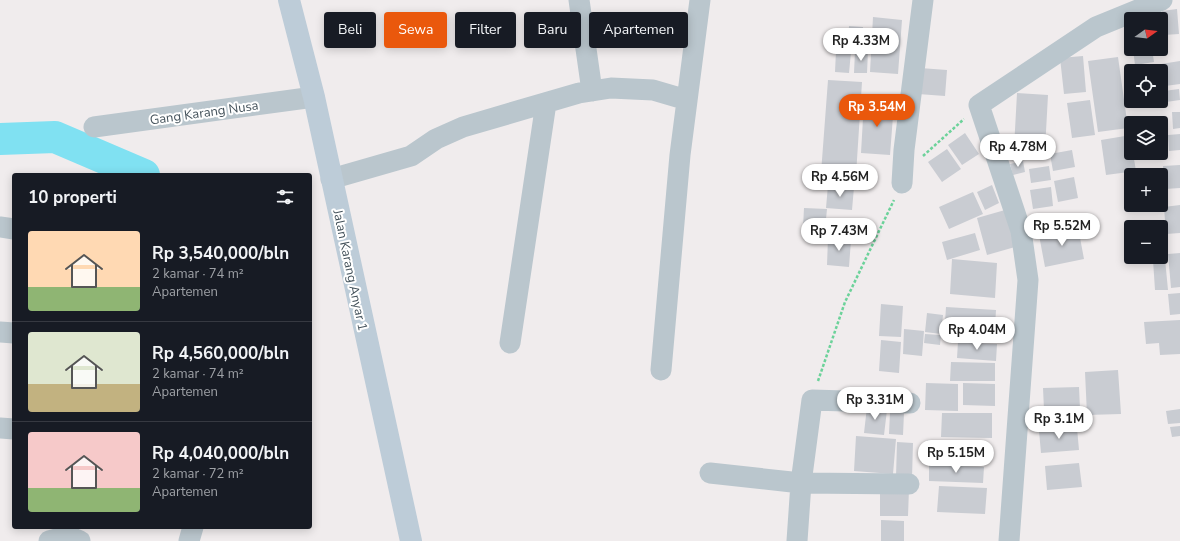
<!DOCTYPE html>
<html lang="id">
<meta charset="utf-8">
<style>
body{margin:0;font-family:"Nunito Sans",sans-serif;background:#242831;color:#f1f3f6;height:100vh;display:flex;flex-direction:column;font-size:15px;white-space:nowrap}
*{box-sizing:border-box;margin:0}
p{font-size:13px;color:#9ea1a6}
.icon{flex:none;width:22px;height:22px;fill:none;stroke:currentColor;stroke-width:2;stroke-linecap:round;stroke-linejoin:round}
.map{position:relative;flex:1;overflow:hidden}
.sheet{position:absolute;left:12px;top:173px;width:300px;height:356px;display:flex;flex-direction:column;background:#171b24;border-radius:4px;box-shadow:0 2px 10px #0003}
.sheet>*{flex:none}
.top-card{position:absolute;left:324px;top:12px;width:380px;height:36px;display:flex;gap:8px}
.needle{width:26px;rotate:76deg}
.buttons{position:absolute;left:1124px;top:12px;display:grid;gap:8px}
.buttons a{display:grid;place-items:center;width:44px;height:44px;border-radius:4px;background:#171b24;box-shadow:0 2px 10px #0003;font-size:20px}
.price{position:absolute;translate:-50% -34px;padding:0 9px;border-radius:14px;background:#fff;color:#222;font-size:13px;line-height:26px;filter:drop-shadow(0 1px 2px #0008)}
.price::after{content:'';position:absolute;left:50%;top:24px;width:12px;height:9px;margin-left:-6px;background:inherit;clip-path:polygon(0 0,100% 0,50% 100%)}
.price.active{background:#ea580c;color:#fff}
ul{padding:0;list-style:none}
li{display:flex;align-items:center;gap:12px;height:100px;padding:0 16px}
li+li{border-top:1px solid #363941}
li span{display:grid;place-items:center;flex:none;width:112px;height:80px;border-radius:4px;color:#555}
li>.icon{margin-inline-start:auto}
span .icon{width:48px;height:48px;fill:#fffc;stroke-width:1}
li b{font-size:17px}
h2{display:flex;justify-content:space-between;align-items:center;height:48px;padding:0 16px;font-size:17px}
.chip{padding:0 14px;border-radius:4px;background:#171b24;box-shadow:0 2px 10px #0003;font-size:14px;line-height:36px}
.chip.active{background:#ea580c;color:#fff}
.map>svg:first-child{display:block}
</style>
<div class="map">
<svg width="1180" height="541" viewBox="0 0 1180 541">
<rect width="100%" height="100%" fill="#f0eced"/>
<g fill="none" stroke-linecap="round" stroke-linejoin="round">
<path stroke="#80e1f2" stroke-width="32" d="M0,139L55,137L144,175"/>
</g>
<path fill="#c9ccd2" d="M1177,9L1179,34L1164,35L1162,11Z
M1159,11V19H1143V12Z
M873,17L902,20L898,74L870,72Z
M849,26L863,27L861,46L848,45Z
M1133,49H1152L1154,62L1135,65Z
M836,51L851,52L849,73L835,72Z
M855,51H868L867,73H854Z
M1083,56L1086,92L1064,94L1060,58Z
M1118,57L1128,128L1098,132L1088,61Z
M1180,61V84L1165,86L1161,64Z
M920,68L947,70L945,96L918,94Z
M828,80L862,82L856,175L821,173Z
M1179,89L1180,100L1166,102L1164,91Z
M1017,93L1048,95L1045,150L1014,148Z
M1090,100L1095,135L1072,138L1067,103Z
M864,101L894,103L890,155L861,153Z
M1172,112H1180V128L1173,129Z
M965,133L979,154L962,165L948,145Z
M1180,134V150L1169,151L1168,135Z
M1131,135V153H1133L1136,171L1106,175L1101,140Z
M947,149L961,169L942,182L928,162Z
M1072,150L1075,167L1053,171L1050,154Z
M1023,161L1025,172L1013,175L1010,164Z
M1180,165V188L1165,189L1163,166Z
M1049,166L1051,180L1031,183L1029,169Z
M1074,177L1078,198L1058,202L1054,181Z
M828,185L854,187L852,210L826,208Z
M992,185L999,203L985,210L977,192Z
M1051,187L1053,206L1033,209L1030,190Z
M973,192L983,214L949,229L939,207Z
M1180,205V233L1166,234L1164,207Z
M804,208L827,209L825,229L803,227Z
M1005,210L1015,247L987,255L977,218Z
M1078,227L1084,259L1045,267L1039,235Z
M975,233L980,250L947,260L942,242Z
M828,238L851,240L849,267L827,265Z
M1180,253V287L1171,288L1168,254Z
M952,259L997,263L995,298L950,294Z
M1165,259L1168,290H1155L1153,260Z
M1180,293V314L1170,315L1168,294Z
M881,304L903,306L901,337L879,336Z
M946,307L996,310L994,342L944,338Z
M927,313L943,315L941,334L925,332Z
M1180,320V354L1160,355L1159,343L1146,344L1144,322Z
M904,329L924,331L922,356L903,354Z
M925,334L941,335L940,345L924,343Z
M881,340L901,342L899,373L879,371Z
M958,342L997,344L996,361L957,358Z
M951,362L995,363V381H950Z
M1118,370L1121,414L1087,415L1085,372Z
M926,383L958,384V411L925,410Z
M963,383L995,384V406L963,405Z
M1079,387L1080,409L1044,410L1043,388Z
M867,407L887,410L884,435L864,433Z
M1180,409V423L1168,424L1166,411Z
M890,412L904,413L903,435L889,434Z
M942,413H992V438L941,437Z
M1180,426V436L1172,437L1170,427Z
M1077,428L1079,450L1041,453L1039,431Z
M856,436L896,439L893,474L854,471Z
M927,440L979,443L978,464L925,462Z
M897,442L913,443L912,478L896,477Z
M1079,463L1082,487L1047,490L1045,466Z
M929,465L984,467L983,483L929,481Z
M939,486L987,488L985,514L937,512Z
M880,488L909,489L908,516H880Z
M881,520L904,521V541H881Z"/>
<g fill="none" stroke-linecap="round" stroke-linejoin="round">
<path stroke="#6cd29a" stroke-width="2.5" stroke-dasharray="3 2" stroke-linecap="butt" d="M923,156L964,119
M818,381L845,302L894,200"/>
<path stroke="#bac6cd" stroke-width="21" d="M579,0L592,91
M94,127L314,97
M331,179L411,156L436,139L463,127L579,93L611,88L653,90L687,100
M902,183L904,150L923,0
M0,227L14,229
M0,332L14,333
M510,343L546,103
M661,370L680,155L700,0
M0,428L14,429
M710,473L801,483L909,484
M49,541L68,536L80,541
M189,541L193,527
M797,541L801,483L812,400L910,403
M1009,541L1028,280L1021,231L979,105L1096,27L1162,0"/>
<path stroke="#bdccd8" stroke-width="22" d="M289,0L314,97L411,541"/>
</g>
<g text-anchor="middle" stroke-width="4" stroke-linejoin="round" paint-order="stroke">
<g font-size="13" fill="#44525b" stroke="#fff">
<text transform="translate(204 112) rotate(-8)" y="5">Gang Karang Nusa</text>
<text transform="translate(351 270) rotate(78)" y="5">Jalan Karang Anyar 1</text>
</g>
</g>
</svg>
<div class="buttons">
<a><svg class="needle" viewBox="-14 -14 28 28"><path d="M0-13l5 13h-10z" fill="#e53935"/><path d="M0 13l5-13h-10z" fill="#9ea1a6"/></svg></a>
<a><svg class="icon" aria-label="locate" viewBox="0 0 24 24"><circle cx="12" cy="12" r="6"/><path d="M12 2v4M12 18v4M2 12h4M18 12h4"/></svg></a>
<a><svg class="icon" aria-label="layers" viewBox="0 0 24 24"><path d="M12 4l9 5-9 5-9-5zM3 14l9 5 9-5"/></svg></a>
<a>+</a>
<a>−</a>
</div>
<b class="price" style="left:861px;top:62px">Rp 4.33M</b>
<b class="price active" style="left:877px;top:128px">Rp 3.54M</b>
<b class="price" style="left:1018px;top:168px">Rp 4.78M</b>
<b class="price" style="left:840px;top:198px">Rp 4.56M</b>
<b class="price" style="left:1062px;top:247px">Rp 5.52M</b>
<b class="price" style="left:839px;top:252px">Rp 7.43M</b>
<b class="price" style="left:977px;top:351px">Rp 4.04M</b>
<b class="price" style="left:875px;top:421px">Rp 3.31M</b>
<b class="price" style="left:1059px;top:440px">Rp 3.1M</b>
<b class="price" style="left:956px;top:474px">Rp 5.15M</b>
<div class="top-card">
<a class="chip">Beli</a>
<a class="chip active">Sewa</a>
<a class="chip">Filter</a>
<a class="chip">Baru</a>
<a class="chip">Apartemen</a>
</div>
<section class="sheet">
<h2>10 properti<svg class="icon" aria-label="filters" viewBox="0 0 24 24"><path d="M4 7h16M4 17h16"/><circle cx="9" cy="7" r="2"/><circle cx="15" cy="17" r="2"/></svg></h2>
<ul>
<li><span style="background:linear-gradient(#ffd9b3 70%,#8fb573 0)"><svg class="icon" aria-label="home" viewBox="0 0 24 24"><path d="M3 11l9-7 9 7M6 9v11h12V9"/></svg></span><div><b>Rp 3,540,000/bln</b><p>2 kamar · 74 m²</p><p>Apartemen</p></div></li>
<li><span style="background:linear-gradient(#dfe7d0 65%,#c2b280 0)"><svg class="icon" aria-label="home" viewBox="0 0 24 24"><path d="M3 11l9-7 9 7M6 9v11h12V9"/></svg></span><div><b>Rp 4,560,000/bln</b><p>2 kamar · 74 m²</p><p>Apartemen</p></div></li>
<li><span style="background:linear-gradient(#f6c9c9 70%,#8fb573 0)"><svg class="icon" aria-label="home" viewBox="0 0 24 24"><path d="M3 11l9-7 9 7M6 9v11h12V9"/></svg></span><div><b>Rp 4,040,000/bln</b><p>2 kamar · 72 m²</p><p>Apartemen</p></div></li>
</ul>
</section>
</div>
